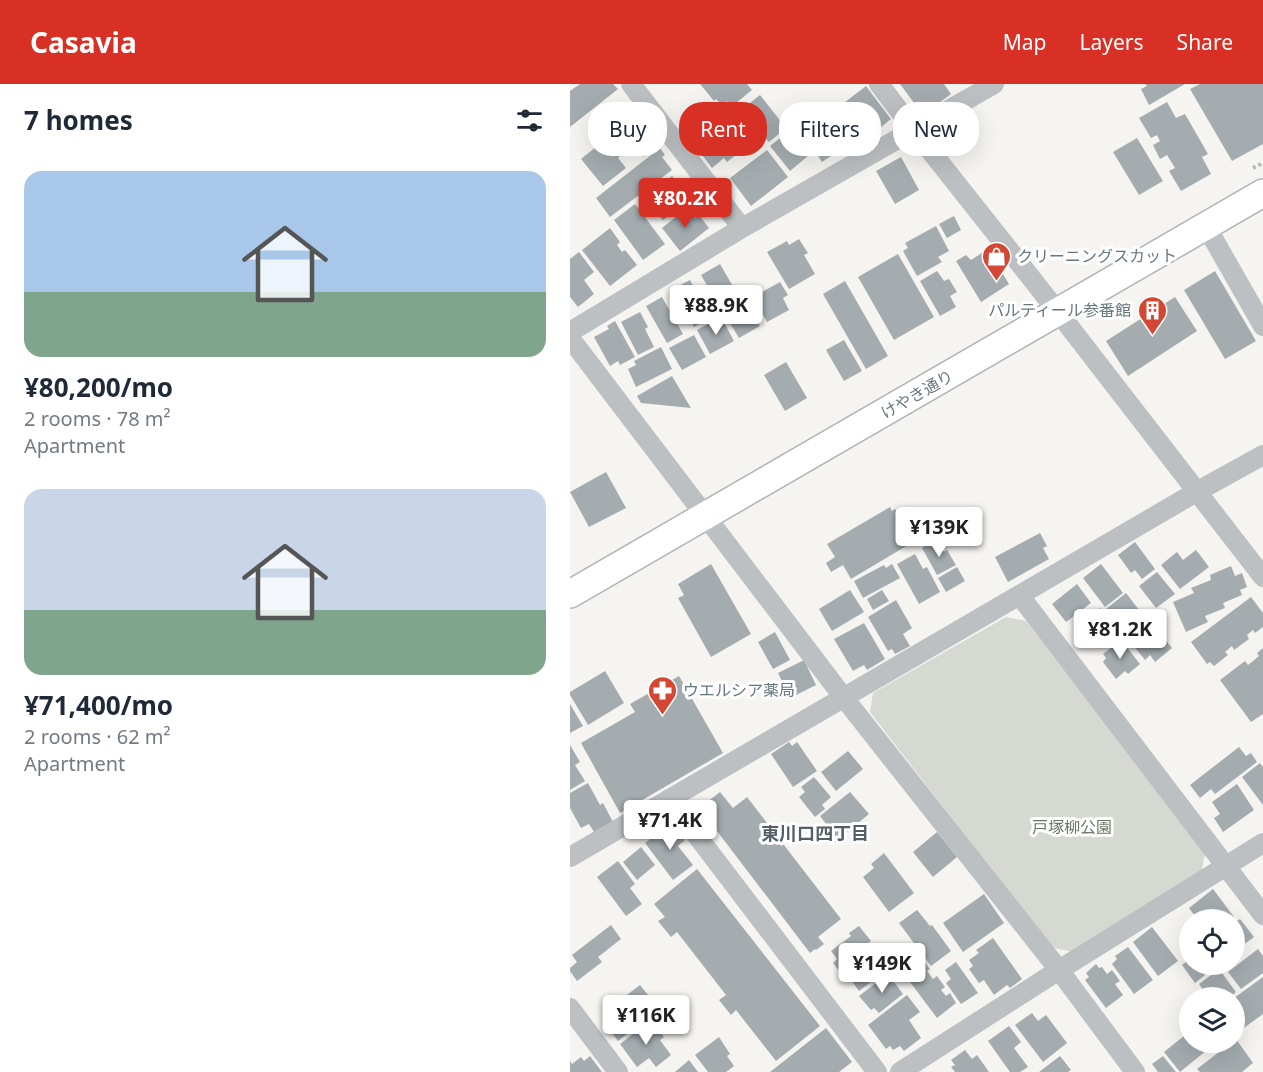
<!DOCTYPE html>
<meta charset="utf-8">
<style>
body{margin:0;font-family:"Noto Sans","Noto Sans JP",sans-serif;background:#f6f6f7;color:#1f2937;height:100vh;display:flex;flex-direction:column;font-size:22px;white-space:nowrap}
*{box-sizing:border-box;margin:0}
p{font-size:20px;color:#747a83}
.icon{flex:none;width:33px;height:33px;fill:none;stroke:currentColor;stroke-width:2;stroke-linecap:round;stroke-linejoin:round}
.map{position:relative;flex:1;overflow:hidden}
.panel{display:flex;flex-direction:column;background:#fff;width:570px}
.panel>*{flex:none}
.top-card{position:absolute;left:18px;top:18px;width:570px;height:54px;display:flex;gap:12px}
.tools{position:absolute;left:609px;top:825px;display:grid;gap:12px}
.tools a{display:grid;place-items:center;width:66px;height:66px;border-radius:50%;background:#fff;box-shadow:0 6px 24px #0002;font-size:30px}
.price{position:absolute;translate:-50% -51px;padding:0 14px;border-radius:6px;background:#fff;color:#222;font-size:20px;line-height:39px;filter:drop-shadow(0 2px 3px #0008)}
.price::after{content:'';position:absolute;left:50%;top:36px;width:18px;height:14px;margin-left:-9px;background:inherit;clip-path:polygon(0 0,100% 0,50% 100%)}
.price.on{background:#d93025;color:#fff}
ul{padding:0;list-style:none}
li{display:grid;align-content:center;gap:12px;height:318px;padding:0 24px}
li span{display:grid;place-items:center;height:186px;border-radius:18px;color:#555}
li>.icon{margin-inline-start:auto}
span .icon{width:108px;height:108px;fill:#fffc;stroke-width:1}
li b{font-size:26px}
h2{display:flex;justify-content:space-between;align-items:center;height:72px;padding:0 24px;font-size:26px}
.tag{padding:0 21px;border-radius:24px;background:#fff;box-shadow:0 6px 24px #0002;font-size:21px;line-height:54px}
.tag.on{background:#d93025;color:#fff}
header{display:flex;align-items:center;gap:36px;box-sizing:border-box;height:84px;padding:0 30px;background:#d93025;color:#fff}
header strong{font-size:28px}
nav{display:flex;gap:33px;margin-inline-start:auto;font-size:21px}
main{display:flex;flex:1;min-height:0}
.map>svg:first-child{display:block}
</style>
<header>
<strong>Casavia</strong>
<nav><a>Map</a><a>Layers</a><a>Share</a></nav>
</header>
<main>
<section class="panel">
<h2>7 homes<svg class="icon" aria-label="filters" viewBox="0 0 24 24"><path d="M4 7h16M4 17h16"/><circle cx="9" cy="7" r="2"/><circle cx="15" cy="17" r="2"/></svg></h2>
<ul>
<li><span style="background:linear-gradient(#a9c7e8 65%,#7fa58c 0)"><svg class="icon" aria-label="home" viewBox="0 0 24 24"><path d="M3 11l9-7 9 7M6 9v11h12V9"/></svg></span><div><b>¥80,200/mo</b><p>2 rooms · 78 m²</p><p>Apartment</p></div></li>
<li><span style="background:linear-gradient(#c9d6e8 65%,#7fa58c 0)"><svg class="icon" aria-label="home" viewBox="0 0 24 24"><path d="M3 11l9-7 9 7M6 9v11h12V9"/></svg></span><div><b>¥71,400/mo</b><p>2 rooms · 62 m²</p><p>Apartment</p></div></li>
</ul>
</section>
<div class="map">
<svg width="693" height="988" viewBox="0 0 693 988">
<rect width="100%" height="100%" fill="#f5f4f1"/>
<path fill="#d5d9d1" d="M436,533L456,537L635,768L632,786L502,868L481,863L300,628L303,609Z"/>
<path fill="#a4acb0" d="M10,0H43L48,5L0,43V7Z
M130,0H177L182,6L161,23L157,17L152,21L146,15L144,17Z
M330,0H374L381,10L353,31Z
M575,0H615L579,21L571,5L577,2Z
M630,0H693V60L662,77L620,5Z
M296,2L321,35L304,49L300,44L292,51L270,22Z
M190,11L216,44L199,58L196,55L191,60L167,29Z
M597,18L606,34L615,30L638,70L632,73L641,90L611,107L599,87L605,84L597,71L590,75L583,61L590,57L587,51L581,54L569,34Z
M262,30L281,59L252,78L233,49Z
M156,39L176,63L157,78L154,74L142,84L126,63Z
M219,47L238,72L220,87L200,62Z
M85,52L91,59L74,73L68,66Z
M37,54L50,72L48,74L56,84L33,102L11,75Z
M567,54L593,97L569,111L543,68Z
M90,64L95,71L92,73L102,86L40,133L26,114Z
M197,66L218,93L181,122L160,94Z
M331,73L349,106L325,120L306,87Z
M102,92L120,115L93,136L88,130L85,133L76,122L80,119L75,113Z
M65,120L95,160L73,176L44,136Z
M117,124L125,134L129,131L139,144L110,167L92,144Z
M384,132L391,146L377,154L369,140Z
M366,142L379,167L368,173L372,178L347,192L333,167L338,164L335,159Z
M40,144L50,158L47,161L52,168L55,166L67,181L40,202L12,166Z
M229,155L238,169L234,171L245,190L219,205L197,168L217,157L219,161Z
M418,165L439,200L411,218L386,177L396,171L401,176Z
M9,168L24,188L14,196L24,210L8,223L0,213V175Z
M328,170L364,233L324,256L288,193Z
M150,180L165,206L160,209L166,219L152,227L131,191Z
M367,187L374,197L379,195L387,208L380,212L386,223L370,232L350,197Z
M645,187L686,257L655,275L614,206Z
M120,196L140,234L124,243L103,205Z
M275,197L318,272L296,285L253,210Z
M210,198L218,211L213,214L219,226L197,238L183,213Z
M92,213L113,250L97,259L76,222Z
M605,213L627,247L558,292L536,257Z
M181,216L187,226L183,229L190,242L169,254L155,231Z
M70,228L78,243L75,245L84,263L68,271L51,238Z
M151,233L164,257L140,270L127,246Z
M45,237L65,273L50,281L48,277L40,282L24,253L39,245L37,242Z
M124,251L136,273L112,286L99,264Z
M274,256L292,287L274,297L256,266Z
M91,263L102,285L66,303L58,285L66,281L64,277Z
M216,278L237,314L215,327L194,291Z
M102,292L121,324L71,319L67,312Z
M36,388L56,424L19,443L0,408Z
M320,423L322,427L325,425L328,429L333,426L342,440L345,438L353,452L281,495L273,481L261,488L256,479L265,473L257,460Z
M470,449L477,462L473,464L479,475L438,498L425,473Z
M368,457L374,468L377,466L386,481L367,491L352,464L361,458L363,461Z
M565,458L585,485L572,495L565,486L561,489L548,471Z
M626,466L639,483L610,505L591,481L607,468L613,476Z
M345,470L353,485L357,483L370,508L349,520L327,480Z
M141,480L181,550L141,573L108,514L114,511L108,500Z
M322,480L330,494L293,514L284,497L314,481L316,484Z
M531,480L553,509L535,523L513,494Z
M661,482L665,492L672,489L677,503L670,506L672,511L653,519L655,524L635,532L638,538L616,548L603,518L624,509L621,504L641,496L640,491Z
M387,483L395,497L376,508L368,494Z
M587,488L605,510L586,524L569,502Z
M507,500L521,519L496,538L482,520Z
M280,506L294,528L262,547L249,525Z
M312,506L319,517L303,526L297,515Z
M556,509L576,535L546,558L541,552L550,544L536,525Z
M681,513L693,529V543L685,549L683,546L677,551L679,555L664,566L662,562L655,568L658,571L644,582L640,578L637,580L621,558Z
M326,516L342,544L333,550L340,562L325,570L322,565L318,567L298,533Z
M530,524L544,543L516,564L506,550L518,541L514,536Z
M580,537L602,564L585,578L580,571L575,576L558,555Z
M294,539L315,575L297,586L294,581L283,587L264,555Z
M205,548L220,576L203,585L188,558Z
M551,556L570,580L558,590L555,587L546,595L533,578L536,574L533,570Z
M693,564V630L681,638L650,596L675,577L678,581L689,572L687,569Z
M234,576L246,601L220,614L208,589Z
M35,587L54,619L18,641L0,611V608Z
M109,592L153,669L50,729L11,659L65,628L60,620Z
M0,620L13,642L0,649Z
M219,658L222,662L227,658L247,687L223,703L201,670Z
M0,661L10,678L5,681L15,697L0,706Z
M669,663L676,672L681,669L687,678L645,710L641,705L630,714L620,701Z
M278,667L293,685L266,707L251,688Z
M690,679L693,683V721L672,693Z
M244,693L261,713L252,721L255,725L245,733L229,713L235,708L231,703Z
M18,699L30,721L33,719L43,738L24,748L19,740L11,744L0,724V709Z
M667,700L684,726L653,748L644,734L650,730L642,718Z
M150,708L163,724L177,713L271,835L248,853L254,860L246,866L245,865L240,869L134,730L131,732L127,726Z
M280,708L299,730L264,759L253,744L257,741L250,732Z
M102,738L115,756L108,762L123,781L103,796L75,759Z
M367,748L387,773L363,793L343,768Z
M71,763L85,781L67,796L53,778Z
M314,769L344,809L319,828L293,793L304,784L301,780Z
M48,777L65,800L60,804L72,820L56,832L27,793Z
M127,785L250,942L206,977L166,926L161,931L149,916L156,911L107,848L101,853L88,837L95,833L84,820Z
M643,805L664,833L661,836H628L619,824Z
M414,810L434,839L393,868L373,839Z
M347,826L360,842L362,841L381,867L361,882L329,839Z
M670,835L684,853L664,868V839Z
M41,841L51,855L28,873L32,878L7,897L0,887V884L7,878L2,871Z
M289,842L301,857L292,864L303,878L297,882L306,894L289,907L281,896L278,898L263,879L267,875L261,867L281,852L279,849Z
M582,843L608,877L588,892L563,858Z
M423,854L452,895L440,904L437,901L424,911L414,896L409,899L399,885L403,882L399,876L409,869L406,866Z
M558,863L583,896L564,910L542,880L547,875L545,872Z
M688,865L693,872V889L671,905L658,888Z
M343,870L349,877L352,875L360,885L357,887L363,895L367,892L375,903L371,906L376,912L380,909L386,919L367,934L328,882Z
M620,875V880H649L625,899L612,881Z
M386,878L408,909L391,920L376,899L381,895L375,886Z
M526,880L529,884L532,883L537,890L542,886L550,897L545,900L553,911L536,924L515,896L519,893L516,889Z
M649,885L666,908L659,914H639L629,900Z
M318,890L333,910L309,929L304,924L301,926L289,912Z
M693,893V930L667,949L664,945V914Z
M70,901L87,922L65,939L67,942L48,957L42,949L46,946L33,929Z
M337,911L350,928L339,936L351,954L334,967L330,962L323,966L320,962L316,965L298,941Z
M462,929L468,937L476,931L497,959L473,978L445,941Z
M81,936L94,953L90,956L101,971L86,983L79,974L67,983L50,960Z
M439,942L451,958L444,964L458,983L450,988H440L418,957Z
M256,944L282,978L269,988H200Z
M620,947V958H640L642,962L610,988L594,968Z
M149,953L160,970L157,972L164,982L156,988H138L125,971Z
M666,955L683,979L672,988H630L627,985L662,958H664Z
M395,966L402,975L407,971L419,988H385L381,983L385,981L381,976Z
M20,972L32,988H0V977L2,980L11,973L14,977Z
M490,972L501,986L498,988H469Z
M593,972L606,988H588L582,980Z
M119,976L128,988H105Z"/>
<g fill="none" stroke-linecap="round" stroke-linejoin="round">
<defs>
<path id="secondary" d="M0,510L693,109"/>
</defs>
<use href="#secondary" stroke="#aeb4b7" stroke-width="30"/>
<path stroke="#b6b9bb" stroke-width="4" stroke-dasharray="3 3" stroke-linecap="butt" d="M683,84L693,79"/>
<path stroke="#bcc0c3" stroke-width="20" d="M61,0L172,144
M309,0L344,46L488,228L693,493
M636,142L693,242
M0,248L172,144L424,0
M0,254L274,614L489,886L565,988
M450,512L693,831
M99,715L307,988
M0,773L628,407L693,371
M0,924L48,988
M330,988L489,886L693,759"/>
<use href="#secondary" stroke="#fff" stroke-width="27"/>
</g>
<defs>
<symbol id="shop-pin" viewBox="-11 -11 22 30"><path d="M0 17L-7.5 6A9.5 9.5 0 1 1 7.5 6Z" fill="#d24834" stroke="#fff"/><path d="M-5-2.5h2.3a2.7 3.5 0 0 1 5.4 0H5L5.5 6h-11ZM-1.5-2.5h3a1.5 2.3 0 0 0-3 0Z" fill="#fff"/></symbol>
<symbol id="building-pin" viewBox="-11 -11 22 30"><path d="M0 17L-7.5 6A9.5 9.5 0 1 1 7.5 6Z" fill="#d24834" stroke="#fff"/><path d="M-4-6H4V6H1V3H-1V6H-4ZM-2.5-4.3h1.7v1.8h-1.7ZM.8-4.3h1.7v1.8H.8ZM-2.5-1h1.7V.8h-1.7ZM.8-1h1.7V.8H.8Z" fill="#fff"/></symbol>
<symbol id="pharmacy-pin" viewBox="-11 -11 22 30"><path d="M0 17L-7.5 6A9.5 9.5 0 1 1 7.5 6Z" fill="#d24834" stroke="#fff"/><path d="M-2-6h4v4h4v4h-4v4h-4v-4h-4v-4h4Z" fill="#fff"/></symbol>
</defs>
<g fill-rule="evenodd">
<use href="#shop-pin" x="410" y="156" width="33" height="45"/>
<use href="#building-pin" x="566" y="210" width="33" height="45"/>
<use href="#pharmacy-pin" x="76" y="590" width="33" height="45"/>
</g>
<g text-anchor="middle" stroke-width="6" stroke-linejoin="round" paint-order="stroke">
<g font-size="16" fill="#66777f" stroke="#fff" text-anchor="start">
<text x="447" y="178">クリーニングスカット</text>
<text x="561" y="232" text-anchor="end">パルティール参番館</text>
<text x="113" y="612">ウエルシア薬局</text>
</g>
<g font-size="16" fill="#66777f" stroke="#fff">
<text transform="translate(347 310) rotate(-30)" y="6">けやき通り</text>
</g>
<g font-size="16" fill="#6a7765" stroke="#fff">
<text x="502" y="749">戸塚柳公園</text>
</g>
<g font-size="18" font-weight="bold" fill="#545f65" stroke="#fff">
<text x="245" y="756">東川口四丁目</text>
</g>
</g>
</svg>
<div class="tools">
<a><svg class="icon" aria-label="locate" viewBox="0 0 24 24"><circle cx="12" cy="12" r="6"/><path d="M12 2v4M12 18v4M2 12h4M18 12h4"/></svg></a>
<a><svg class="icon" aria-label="layers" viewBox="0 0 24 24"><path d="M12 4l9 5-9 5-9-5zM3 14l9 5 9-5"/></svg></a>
</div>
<b class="price on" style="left:115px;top:145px">¥80.2K</b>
<b class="price" style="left:146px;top:252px">¥88.9K</b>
<b class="price" style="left:369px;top:474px">¥139K</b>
<b class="price" style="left:550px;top:576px">¥81.2K</b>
<b class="price" style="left:100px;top:767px">¥71.4K</b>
<b class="price" style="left:312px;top:910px">¥149K</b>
<b class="price" style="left:76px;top:962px">¥116K</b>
<div class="top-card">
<a class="tag">Buy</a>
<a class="tag on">Rent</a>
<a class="tag">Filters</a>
<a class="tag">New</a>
</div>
</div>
</main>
